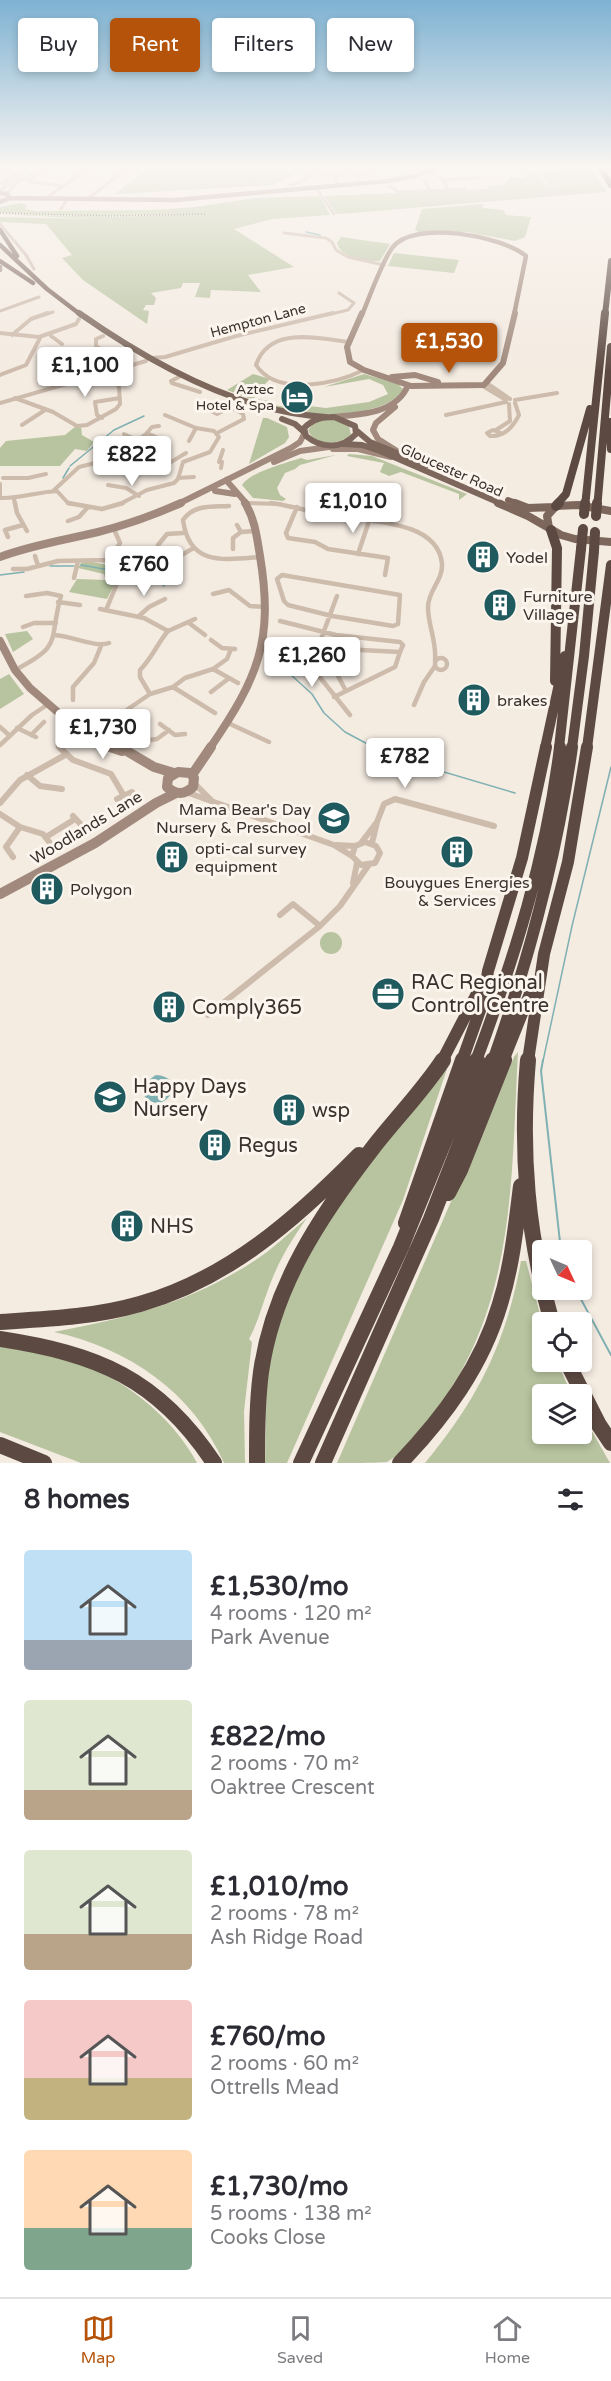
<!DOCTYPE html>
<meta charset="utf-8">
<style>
body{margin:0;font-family:"Varela Round",sans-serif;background:#f7f7f7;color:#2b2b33;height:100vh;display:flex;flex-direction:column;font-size:22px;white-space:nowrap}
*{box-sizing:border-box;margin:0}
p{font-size:20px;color:#7c7c81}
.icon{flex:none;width:33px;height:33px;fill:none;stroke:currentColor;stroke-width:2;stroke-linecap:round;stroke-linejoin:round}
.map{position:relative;height:1463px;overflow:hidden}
.panel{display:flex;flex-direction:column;background:#fff;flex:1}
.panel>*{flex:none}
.hud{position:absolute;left:18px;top:18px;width:576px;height:54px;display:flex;gap:12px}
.needle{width:39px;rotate:134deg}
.fabs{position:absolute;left:532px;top:1240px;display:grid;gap:12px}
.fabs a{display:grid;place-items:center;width:60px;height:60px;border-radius:6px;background:#fff;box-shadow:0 3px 9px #0003;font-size:30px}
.price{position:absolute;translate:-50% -51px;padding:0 14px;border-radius:6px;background:#fff;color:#222;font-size:20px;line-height:39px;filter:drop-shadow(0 2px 3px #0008)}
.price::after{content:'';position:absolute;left:50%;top:36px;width:18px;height:14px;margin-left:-9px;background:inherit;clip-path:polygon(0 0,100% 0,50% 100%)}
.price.on{background:#b45309;color:#fff}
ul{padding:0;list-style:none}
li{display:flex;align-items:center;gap:18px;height:150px;padding:0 24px}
li span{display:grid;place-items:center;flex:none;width:168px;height:120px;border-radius:6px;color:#555}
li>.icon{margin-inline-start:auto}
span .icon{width:72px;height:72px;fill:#fffc;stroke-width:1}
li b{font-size:26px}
h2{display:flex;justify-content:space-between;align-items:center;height:72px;padding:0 24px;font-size:26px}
.tag{padding:0 21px;border-radius:6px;background:#fff;box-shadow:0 3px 9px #0003;font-size:21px;line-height:54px}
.tag.on{background:#b45309;color:#fff}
.dock{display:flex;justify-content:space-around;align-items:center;height:84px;border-top:2px solid #e1e1e2;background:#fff;font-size:16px;color:#7c7c81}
.dock a{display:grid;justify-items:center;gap:3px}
.dock .on{color:#b45309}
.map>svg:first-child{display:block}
</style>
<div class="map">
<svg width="611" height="1463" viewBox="0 0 611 1463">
<rect width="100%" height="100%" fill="#f4ebe1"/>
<path fill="#b8c4a0" d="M150,167H306L274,185L115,194Z
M590,167L607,192L497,201L494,197L496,201L340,214L336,213L324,196L488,189L487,186L505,184L510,177L525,179L527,174L517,170L518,168L536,173L548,186L595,184L549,185L538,172Z
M320,196L330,215L273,219L234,229L294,267L248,275L261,292L211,290L210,298L195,297L200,283H183L181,288L151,293L156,298L154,305H146L143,310L149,311L147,324L83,280L62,258L72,255L46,224L0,222V217L92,219L0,214L118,217L207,214L96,216L0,213V207L21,203L27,205L25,209L36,211L153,210L195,207L255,198Z
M483,204V208L503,210L506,215L531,217L525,237L515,241L467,232H419L415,230L422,209Z
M341,237L390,244L380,261C366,262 341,258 337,243Z
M394,253L459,260L454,273L388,266Z
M253,374L270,379L256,393L254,399L272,401L271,405C283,406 291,409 301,405L326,408L369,402L388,394L383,385L369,379L324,387L364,374L397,383L403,389C389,415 329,416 302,413C276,410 251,399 227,390Z
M263,418H267L287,427L289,437L285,443L249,464Z
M322,420H334L349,426L351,435C340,445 314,447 308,430L313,424Z
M76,426L81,427L82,435L94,442L87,451L75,449L60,466H0V448L6,441L65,435Z
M349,454L372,456L467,494L459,500V494L401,472L389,476L380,472L384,463L347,456Z
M336,455L300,465L295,469L285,473L277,488L280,495L286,499L283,501L253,498L242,485C250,472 286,463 301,458L307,460Z
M131,559L163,566L166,570L153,576L123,573Z
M87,561L123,568L107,599L69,592L77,579L106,580L104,574L78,568L81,563Z
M27,631L33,639L13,652L5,634Z
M9,674L24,694L0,709V679Z
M320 943a11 11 0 1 1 22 0a11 11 0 1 1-22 0Z
M518,1052C511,1180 516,1305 434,1413C421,1429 406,1451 387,1462C378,1463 348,1463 337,1463L514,1057Z
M452,1054L403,1200L287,1463H265L267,1369L279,1317L323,1225Z
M307,1218C292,1239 278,1262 269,1287C262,1305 258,1323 249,1339L252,1342L244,1411L245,1463H224C193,1392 128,1348 54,1332C127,1318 190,1303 254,1261C273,1249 290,1232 307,1218Z
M521,1261H526L543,1326V1362H557L572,1395H543V1434H582V1414L610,1463H425C478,1399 506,1343 521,1261Z
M0,1345C22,1350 46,1352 68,1358C119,1375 172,1415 197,1463H81L0,1432Z"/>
<path fill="#7fb0b2" d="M156,1075C188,1077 167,1113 149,1100C136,1092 147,1080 156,1075Z"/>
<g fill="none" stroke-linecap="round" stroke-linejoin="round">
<path stroke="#7fb0b2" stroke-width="1.5" d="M306,232L320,235
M70,466L114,430L144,416
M63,478L69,468
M81,565C94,567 107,570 120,571C140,573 148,569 164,586
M50,566H74
M0,575L24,572
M268,654L312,694L324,713L345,732L390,756L515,793
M543,1061L572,926L611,767"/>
<path stroke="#7fb0b2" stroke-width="2" d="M543,1060L541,1071L561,1251
M576,1290L611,1355"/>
<path stroke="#cdbbac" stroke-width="3" d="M323,167L333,168
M0,170L19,172
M304,170L338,176
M345,170L362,174
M428,172L441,178L449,190
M357,177L375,169
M444,180L479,178
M27,181L62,186
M27,181L49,167
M425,181L430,191
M14,185L2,183L28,167
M290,185L301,182L314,172
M338,186L335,179L349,167
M389,186L399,192L465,189
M316,188L334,214
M0,190L21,176
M7,194L14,185L41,167
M45,199L90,167
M87,199L130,167
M61,209L67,199
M0,224L26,255L34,269
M284,233L326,238L332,242L336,250L348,257L384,265
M0,311L39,297
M44,315L53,312
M327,315L348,310L354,303L339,293"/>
<path stroke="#cdbbac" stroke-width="4" d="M0,333L39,337L76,324L79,319
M12,335L31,319L48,313
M51,336L62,344
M103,336L96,339V346L115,358
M349,342C317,338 269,326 256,365C277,397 335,384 364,370
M152,358L165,357L236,336L333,313
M0,375L26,365L40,338
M179,377L171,381L172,383L200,392
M488,384L510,399
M89,385L116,380
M481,385L506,400
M15,398L53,412L77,426L87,425L116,409L120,404L119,387L109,370
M515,400L557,393
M0,403L146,361
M207,409L217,414L233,406
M446,415L506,402
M102,418L97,415L95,402L120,398
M22,425L45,410
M496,430L510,421L509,404
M147,433L160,439L157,441
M217,433L244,419L243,414L231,407
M501,433L493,430L487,433L490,436C504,437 513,427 519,415L515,403
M124,434L137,440
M189,441L196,428
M112,458L123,461L131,456
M171,462L186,453
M221,468L222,462H219L223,450
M3,478H28L46,474
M178,478L194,477
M0,484V498
M108,485L126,488L139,496
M53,491L79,467L111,459L145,435L152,427L159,426
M0,498C19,499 37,492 57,491L68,503L73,504
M14,499L15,504
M246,503L281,504
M120,504L147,490L174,483L178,479L183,462L210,452L219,437L214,431L196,428L165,415"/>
<path stroke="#cdbbac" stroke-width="4.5" d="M15,503L17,513L27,531
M68,503L102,509L123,503
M271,503C292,506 312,512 333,516C366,522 438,519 442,564C443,580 428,591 428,607C428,626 437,642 435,661
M229,506C212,507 194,504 183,520C189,566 223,560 260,557
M297,507L286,533L288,538L315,542L328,549L388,558L385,575
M68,521L79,517L87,508
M237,525L241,532L255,531
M8,537L5,530L23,525
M158,545L167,534L183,533
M233,549V538L241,532
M358,554L369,521
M35,556L38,566
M142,557C155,575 177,557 192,549
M13,569H27L58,561L110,560L120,543L113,527
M282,575L400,595L398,624L393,626L332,616L288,605L284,601L277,579Z
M74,578L78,561
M213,594L229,590L250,606L266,607
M58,602L80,605
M106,610L116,586
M140,615L149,607L165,599
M280,621L336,635L400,642L403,645L400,652
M189,623L205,635
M23,627L34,623H56
M168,631L195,619
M55,635C71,636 96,648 109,643
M211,640L222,648L235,649
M263,645L400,652L395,667L334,697
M310,647L311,666L350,715
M318,647L337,596
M323,648L346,691
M435 664a6 6 0 1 1 12 0a6 6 0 1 1-12 0Z
M213,669L238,683
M15,670C64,645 48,642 61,596L47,593L26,596
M173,687L215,713
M211,692L228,679
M150,694L173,687L185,678L213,669L227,659L231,649
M73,700V687L94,663L101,646
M414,705L424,682L435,666
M115,718L150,740L157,739L169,730
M228,723L269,742
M160,724L175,735L185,734
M0,727L10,736
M17,728L36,737
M31,735L44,722
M95,738L115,718L150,694L140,677V670C152,658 157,644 168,631L144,618L100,609
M0,745L32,715L47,705
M58,746L60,748"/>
<path stroke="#cdbbac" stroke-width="6" d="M59,747L73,760L111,774L124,796
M27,775L40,786L62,789
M195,784L211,800
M186,792L334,845L352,856
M117,799L132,792
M0,803L20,780L67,754
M0,814L20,827L43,834L50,843
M73,816L87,831
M377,822L384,804L395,799L494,826
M46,837L75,819
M365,842L376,846L380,853L375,863L361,865L352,856L355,846Z
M361,843L377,822L372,843
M336,845L355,846
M13,857L6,847L20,827
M353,883L357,863
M280,915L293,904L320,926
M208,1015L320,926L340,906L368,866"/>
<path stroke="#a18a7d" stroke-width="4.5" d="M0,193L7,194L10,198
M0,202L10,198L175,200L388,181L415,176L439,167
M0,267V270
M362,315C369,298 382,262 392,248C413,219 502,236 526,256L514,315"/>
<path stroke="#a18a7d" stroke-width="6" d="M362,313L347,347L350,362L364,370L411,386L484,385L503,363L515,313
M392,377L415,375L438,382
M395,407L376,423L373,430L378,439L397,451
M331,417C358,415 397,414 408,385
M333,449H358L391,457
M274,462L300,451L336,446
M226,480L247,504
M215,491L235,494
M178,504L291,448L300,442L304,434"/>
<path stroke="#a18a7d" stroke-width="8" d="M0,557C32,545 65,540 98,532C126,525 154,515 181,503
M0,641L15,670L30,688L83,734L113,748
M210,748C258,678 274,641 260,556C257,538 255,519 245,503"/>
<path stroke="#a18a7d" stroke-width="10" d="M110,747L122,751
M120,747L154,767L174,773
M178,772L190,773L194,778L193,787C184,795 176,795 167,787L168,778Z
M192,775L211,747
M0,894L95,843L156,803L176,793"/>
<path stroke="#7d675c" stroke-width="4.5" d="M0,230L17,256
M0,245L47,289L81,315
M0,261L33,283"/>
<path stroke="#7d675c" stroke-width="6" d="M79,313C149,362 240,413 326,417
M334,417L355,426L356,434C342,449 322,449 306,436L304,428C313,419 322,417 334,417Z
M282,419L295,424L304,432
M357,431L370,442L427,465
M343,444L362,445L380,451L502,504
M508,500L519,504"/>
<path stroke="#7d675c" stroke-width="8" d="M498,503L528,516L561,535L575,539L611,542
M515,503L528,508L554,507
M549,528L547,516L556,506L578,505L611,511"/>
<path stroke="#5c4a42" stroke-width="6" d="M600,167L611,185
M605,315L611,261"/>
<path stroke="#5c4a42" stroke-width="8" d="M610,422L611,449
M586,497L605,313
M598,498L611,347
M557,504L566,494L590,409"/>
<path stroke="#5c4a42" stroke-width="10" d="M556,506L559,503
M551,530L557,548L555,681
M545,748L565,656
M559,748L581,549
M572,748L584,656L594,551
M587,748L611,565"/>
<path stroke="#5c4a42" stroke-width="12" d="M442,1061L483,982
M462,1061L484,999L488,971L522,858L546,747
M476,1061C514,959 547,855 560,747
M493,1061C529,959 557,854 572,747
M503,1061L533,986
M528,1061L544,954L568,862L587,747"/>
<path stroke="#5c4a42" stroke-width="16" d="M528,1060C520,1152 527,1234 552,1323
M448,1193L460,1170L504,1060
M406,1223L463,1060
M0,1322C47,1319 95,1317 140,1304C228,1279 296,1219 359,1155
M0,1339C97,1354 158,1378 214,1463
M567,1362L599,1425L611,1443
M0,1445L44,1463
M257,1463C257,1432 257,1402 261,1372C273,1287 320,1216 372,1149C395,1119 422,1092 443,1060
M301,1463L401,1247L477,1060
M323,1463L431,1219L493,1060
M400,1463C444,1417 482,1366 500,1304C512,1266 516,1226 521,1186"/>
<path stroke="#3b302b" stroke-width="1.5" stroke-dasharray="1 2" stroke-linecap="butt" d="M0,213L110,216L207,214"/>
<path stroke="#5c4a42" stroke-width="8" d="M585,504L586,497
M597,504L598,498"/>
<path stroke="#5c4a42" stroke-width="10" d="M584,514L585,503
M596,516L597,503
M581,549L583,529
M594,551L595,532"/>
</g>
<linearGradient id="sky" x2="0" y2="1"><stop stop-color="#7eb2d2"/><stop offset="0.45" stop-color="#faf6f2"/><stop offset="1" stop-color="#faf6f2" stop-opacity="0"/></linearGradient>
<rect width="611" height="372" fill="url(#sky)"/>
<defs>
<symbol id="hotel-disc" viewBox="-11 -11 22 22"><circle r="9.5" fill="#1f5a5e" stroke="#fbf5ee"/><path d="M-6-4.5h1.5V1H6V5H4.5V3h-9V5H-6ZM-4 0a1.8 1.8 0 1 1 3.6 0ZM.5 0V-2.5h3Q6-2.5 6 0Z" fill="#fff"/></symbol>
<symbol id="building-disc" viewBox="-11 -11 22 22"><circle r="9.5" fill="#1f5a5e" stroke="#fbf5ee"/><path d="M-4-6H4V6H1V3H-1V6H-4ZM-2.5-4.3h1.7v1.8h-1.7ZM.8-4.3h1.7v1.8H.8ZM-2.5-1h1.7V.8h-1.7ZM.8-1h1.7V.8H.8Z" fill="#fff"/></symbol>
<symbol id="school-disc" viewBox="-11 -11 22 22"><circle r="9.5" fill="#1f5a5e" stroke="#fbf5ee"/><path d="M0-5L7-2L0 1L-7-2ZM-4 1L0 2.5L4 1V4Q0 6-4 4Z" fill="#fff"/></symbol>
<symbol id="office-disc" viewBox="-11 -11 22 22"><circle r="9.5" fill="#1f5a5e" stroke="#fbf5ee"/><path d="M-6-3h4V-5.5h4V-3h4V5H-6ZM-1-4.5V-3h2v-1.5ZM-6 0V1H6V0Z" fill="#fff"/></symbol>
</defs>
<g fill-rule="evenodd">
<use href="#hotel-disc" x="278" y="378" width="38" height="38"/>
<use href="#building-disc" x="464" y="538" width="38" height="38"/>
<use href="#building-disc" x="481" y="586" width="38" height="38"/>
<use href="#building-disc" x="455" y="681" width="38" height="38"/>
<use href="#school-disc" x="315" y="799" width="38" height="38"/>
<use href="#building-disc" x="438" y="833" width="38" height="38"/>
<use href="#building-disc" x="153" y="838" width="38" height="38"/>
<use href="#building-disc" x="28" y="870" width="38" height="38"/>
<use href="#office-disc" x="369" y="975" width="38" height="38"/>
<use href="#building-disc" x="150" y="988" width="38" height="38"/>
<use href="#school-disc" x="91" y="1078" width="38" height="38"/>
<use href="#building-disc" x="270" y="1091" width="38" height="38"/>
<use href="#building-disc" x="196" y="1126" width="38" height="38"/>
<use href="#building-disc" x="108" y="1207" width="38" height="38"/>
</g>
<g text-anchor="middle" stroke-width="6" stroke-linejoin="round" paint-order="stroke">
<g font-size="14" fill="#3b302b" stroke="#fbf5ee">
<text transform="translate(258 320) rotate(-15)" y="5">Hempton Lane</text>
<text transform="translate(452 470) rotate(24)" y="5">Gloucester Road</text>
</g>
<g font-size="14" fill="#3b302b" stroke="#fbf5ee" text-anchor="end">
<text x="274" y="394">Aztec<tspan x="274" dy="16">Hotel &amp; Spa</tspan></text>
</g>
<g font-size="16" fill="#3b302b" stroke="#fbf5ee" text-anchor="start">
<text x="506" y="563">Yodel</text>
<text x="523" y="602">Furniture<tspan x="523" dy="18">Village</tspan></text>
<text x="497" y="706">brakes</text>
<text x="311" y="815" text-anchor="end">Mama Bear's Day<tspan x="311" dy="18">Nursery &amp; Preschool</tspan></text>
<text x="195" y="854">opti-cal survey<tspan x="195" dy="18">equipment</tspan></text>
<text x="457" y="888" text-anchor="middle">Bouygues Energies<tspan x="457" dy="18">&amp; Services</tspan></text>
<text x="70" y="895">Polygon</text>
</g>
<g font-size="16" fill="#3b302b" stroke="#fbf5ee">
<text transform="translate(86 827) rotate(-31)" y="6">Woodlands Lane</text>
</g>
<g font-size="20" fill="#3b302b" stroke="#fbf5ee" text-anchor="start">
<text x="411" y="989">RAC Regional<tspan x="411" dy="23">Control Centre</tspan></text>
<text x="192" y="1014">Comply365</text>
<text x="133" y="1093">Happy Days<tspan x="133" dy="23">Nursery</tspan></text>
<text x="312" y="1117">wsp</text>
<text x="238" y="1152">Regus</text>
<text x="150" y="1233">NHS</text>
</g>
</g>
</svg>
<div class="fabs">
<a><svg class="needle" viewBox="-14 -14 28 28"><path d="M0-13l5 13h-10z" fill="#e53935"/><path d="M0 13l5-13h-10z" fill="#7c7c81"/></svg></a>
<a><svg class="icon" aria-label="locate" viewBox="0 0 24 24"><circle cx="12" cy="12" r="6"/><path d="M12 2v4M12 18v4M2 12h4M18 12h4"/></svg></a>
<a><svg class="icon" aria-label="layers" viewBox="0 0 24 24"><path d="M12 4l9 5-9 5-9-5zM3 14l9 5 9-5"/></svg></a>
</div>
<b class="price on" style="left:449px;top:374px">£1,530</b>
<b class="price" style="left:85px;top:398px">£1,100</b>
<b class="price" style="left:132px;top:487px">£822</b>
<b class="price" style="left:353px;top:534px">£1,010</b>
<b class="price" style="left:144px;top:597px">£760</b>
<b class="price" style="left:312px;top:688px">£1,260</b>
<b class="price" style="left:103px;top:760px">£1,730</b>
<b class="price" style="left:405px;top:789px">£782</b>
<div class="hud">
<a class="tag">Buy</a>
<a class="tag on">Rent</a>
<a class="tag">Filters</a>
<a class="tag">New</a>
</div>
</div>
<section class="panel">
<h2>8 homes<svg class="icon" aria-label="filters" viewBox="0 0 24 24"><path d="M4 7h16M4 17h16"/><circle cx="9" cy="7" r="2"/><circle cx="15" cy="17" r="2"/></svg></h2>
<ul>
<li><span style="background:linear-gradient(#bfe0f5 75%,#9aa5b1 0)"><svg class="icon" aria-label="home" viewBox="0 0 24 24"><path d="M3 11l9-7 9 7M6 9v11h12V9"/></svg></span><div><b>£1,530/mo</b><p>4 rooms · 120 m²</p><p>Park Avenue</p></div></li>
<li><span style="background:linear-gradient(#dfe7d0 75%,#b9a48a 0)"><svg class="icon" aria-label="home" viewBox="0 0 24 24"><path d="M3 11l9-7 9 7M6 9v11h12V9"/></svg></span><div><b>£822/mo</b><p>2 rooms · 70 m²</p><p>Oaktree Crescent</p></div></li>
<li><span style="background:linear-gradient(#dfe7d0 70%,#b9a48a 0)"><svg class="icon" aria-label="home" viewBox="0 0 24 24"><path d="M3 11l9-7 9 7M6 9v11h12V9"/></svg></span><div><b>£1,010/mo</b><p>2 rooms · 78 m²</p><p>Ash Ridge Road</p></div></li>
<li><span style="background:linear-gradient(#f6c9c9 65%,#c2b280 0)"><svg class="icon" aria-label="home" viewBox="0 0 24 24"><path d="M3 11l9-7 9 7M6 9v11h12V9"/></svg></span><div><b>£760/mo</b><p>2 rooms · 60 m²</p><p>Ottrells Mead</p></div></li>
<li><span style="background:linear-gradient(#ffd9b3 65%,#7fa58c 0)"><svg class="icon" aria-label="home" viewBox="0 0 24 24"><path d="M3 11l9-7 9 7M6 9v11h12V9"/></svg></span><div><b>£1,730/mo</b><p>5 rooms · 138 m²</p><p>Cooks Close</p></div></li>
</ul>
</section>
<nav class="dock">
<a class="on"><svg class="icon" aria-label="map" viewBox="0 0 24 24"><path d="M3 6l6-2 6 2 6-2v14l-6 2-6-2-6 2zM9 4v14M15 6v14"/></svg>Map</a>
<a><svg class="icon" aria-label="saved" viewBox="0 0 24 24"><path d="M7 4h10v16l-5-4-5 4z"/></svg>Saved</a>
<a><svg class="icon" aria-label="home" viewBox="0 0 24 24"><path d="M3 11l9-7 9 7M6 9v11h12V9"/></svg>Home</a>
</nav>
